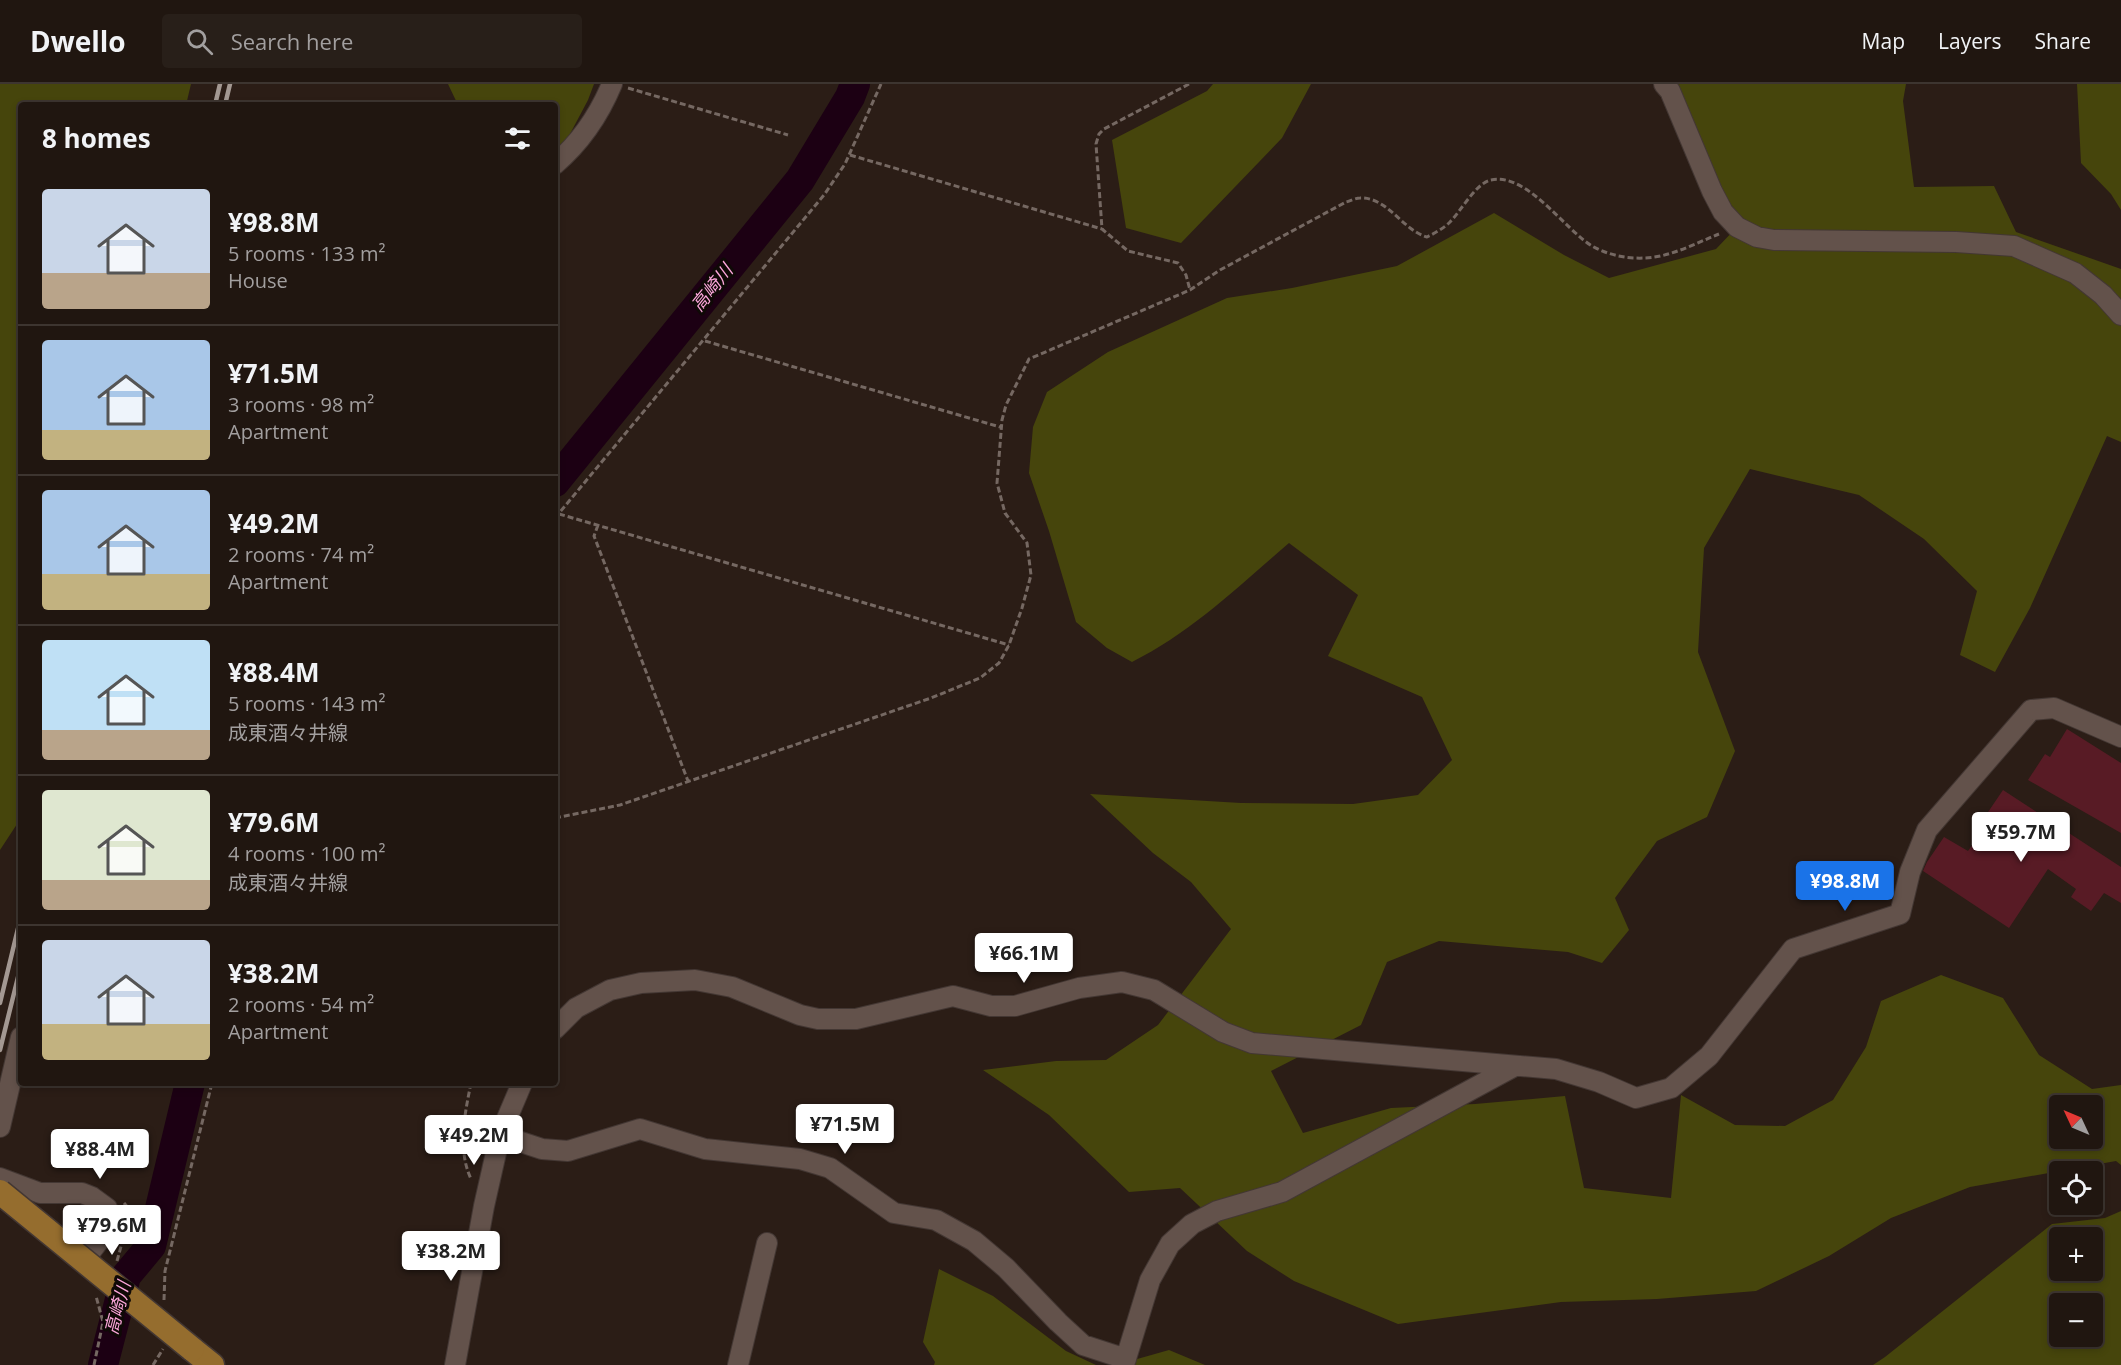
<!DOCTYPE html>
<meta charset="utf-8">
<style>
body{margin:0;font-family:"Open Sans","Noto Sans JP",sans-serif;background:#281f19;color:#f1f3f6;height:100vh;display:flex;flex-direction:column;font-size:22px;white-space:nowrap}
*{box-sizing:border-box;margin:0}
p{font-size:20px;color:#a29f9f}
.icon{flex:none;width:33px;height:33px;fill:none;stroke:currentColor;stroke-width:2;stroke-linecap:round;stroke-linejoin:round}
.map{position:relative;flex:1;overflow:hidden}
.sheet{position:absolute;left:18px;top:18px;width:540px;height:984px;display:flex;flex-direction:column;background:#201610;border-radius:6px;box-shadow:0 3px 9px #0003,0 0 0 2px #3d3530}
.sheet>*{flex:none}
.needle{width:39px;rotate:314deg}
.controls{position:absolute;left:2049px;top:1011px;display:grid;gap:12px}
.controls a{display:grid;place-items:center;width:54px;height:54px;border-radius:6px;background:#201610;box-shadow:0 3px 9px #0003,0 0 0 2px #3d3530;font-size:30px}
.price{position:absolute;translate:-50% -51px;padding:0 14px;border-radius:6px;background:#fff;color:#222;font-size:20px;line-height:39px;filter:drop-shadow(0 2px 3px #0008)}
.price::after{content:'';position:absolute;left:50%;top:36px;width:18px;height:14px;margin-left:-9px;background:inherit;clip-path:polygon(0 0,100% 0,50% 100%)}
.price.on{background:#1a73e8;color:#fff}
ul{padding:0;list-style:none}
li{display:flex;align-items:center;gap:18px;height:150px;padding:0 24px}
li+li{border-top:2px solid #3d3530}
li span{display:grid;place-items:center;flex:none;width:168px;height:120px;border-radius:6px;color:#555}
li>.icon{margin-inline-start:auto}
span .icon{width:72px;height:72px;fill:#fffc;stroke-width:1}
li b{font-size:26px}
h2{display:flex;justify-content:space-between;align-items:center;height:72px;padding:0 24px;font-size:26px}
header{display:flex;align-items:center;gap:36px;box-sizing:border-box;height:84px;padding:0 30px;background:#201610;border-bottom:2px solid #3d3530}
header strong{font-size:28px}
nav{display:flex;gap:33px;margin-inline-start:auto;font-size:21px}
.search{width:420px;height:54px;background:#281f19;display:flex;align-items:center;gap:15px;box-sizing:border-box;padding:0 21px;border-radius:6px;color:#a29f9f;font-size:22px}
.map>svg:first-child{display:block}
</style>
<header>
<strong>Dwello</strong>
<div class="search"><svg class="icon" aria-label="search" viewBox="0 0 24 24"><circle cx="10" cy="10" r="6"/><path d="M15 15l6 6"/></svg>Search here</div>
<nav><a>Map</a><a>Layers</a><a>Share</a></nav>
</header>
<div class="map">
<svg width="2121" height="1281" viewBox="0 0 2121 1281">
<rect width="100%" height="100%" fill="#2b1d16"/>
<path fill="#46450c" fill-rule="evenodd" d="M0,0H191L186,21H21V734L0,766Z
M448,0H594L588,16L562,65L555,71V21H458Z
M1213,0H1311L1282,54L1181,159L1126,144L1112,56L1207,7Z
M1669,0H1906L1903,17L1914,103L1994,102L2016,148L2121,185V358L2107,352L2030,524L1995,588L1960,571L1977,507L1924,455L1859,411L1750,385L1704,464L1698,568L1735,667L1707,733L1657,757L1615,814L1629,846L1602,879L1568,868L1439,857L1387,878L1361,941L1271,987L1303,1049L1391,1024L1475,1020L1565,1012L1584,1104L1671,1114L1681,1011L1735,1041L1785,1042L1833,1016L1866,963L1881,917L1941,891L2003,914L2039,971L2092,1005L2121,1001V1081L2116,1077L1970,1103L1891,1134L1829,1172L1756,1207L1657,1215L1561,1218L1398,1240L1294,1197L1247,1167L1180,1104L1129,1108L1049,1031L983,986L1056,977L1106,976L1158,941L1231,845L1191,798L1153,769L1090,710L1241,719L1353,720L1418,711L1452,676L1422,613L1328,572L1358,511L1289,459C1238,503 1192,548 1132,578L1107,564L1076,538L1049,447L1029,389L1033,343L1047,308L1108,268L1227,214L1292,204L1397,182L1494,129L1564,171L1609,194L1716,165L1737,143ZM2060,1022H2092V1054H2060Z
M2077,0H2121V126L2111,110L2081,79Z
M2121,1127V1281H1873L1885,1273L2052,1140L2105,1134ZM2060,1154H2092V1186H2060ZM2060,1220H2092V1252H2060Z
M939,1185L993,1212L1066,1267L1096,1281H934L935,1278L923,1258Z
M1169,1266L1205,1281H1116Z"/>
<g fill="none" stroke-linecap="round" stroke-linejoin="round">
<path stroke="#1c0013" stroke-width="30" d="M555,398L800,96L850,13L855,0
M103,1281L126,1192L151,1162L190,999"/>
</g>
<path fill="#581b25" d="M2067,645L2121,679V749L2028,696L2045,670L2050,673Z
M2003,706L2121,783V819L2104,809L2091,827L2071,813L2076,805L2048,785L2009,844L1923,787L1927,778L1944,753L1968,767L1989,737L1984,734Z"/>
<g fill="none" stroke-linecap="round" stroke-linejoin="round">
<defs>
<path id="minor" d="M1664,0L1670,7L1712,107L1723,128L1737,143L1757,153L1774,156L1956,158L2014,162L2075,189L2103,211L2121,231
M555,80C581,58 599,31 612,0
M555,945L576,924L610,906L641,899L695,896L732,903L800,931L818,935H856L953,912L991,922H1015L1079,904L1122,898L1154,906L1223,948L1252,959L1556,985L1599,998L1636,1014L1671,1004L1709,972L1793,865L1900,830L1910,788L1927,746L2031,626L2054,624L2121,653
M0,1043L21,953
M500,1051L542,1065L568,1067L640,1045L705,1065L800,1075L830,1084L894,1129L936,1136L974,1157L1006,1184L1058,1238L1083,1261L1126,1275
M0,1094L40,1109H82L92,1113L107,1124L109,1144L84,1176
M455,1281L484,1122L500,1051L522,999
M738,1281L767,1159
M1124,1281L1150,1196L1170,1160L1192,1140L1217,1127L1282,1108L1513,983"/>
<path id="major" d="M192,1265L212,1281"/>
</defs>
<use href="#minor" stroke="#433733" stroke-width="22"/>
<use href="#major" stroke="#433733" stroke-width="27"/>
<path stroke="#756862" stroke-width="3" stroke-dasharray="6 3" stroke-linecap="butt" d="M1189,0L1104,45L1099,50L1096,60L1102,145L1128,167L1178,179L1186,191L1190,206
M628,4L788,51
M850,71L1102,145
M705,257L1000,343
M559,430L1009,561
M555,434L824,111L845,80L881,0
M598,441L594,452L688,697
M555,734L620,721L931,614L980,594L999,579L1009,561L1022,524L1031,491L1027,459L1005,429L997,399L1002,336L1006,321L1029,275L1190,206L1220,186L1346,118C1350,117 1356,114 1360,114C1388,113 1402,146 1427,153C1435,149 1444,144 1450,138C1461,127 1476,99 1491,96C1527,88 1565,146 1592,162C1608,171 1627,175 1645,174C1671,173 1696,159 1719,150
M471,999C465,1029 457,1065 471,1095
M124,1119L130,1126L128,1137
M117,1177L123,1155
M164,1216L165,1187L212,999
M94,1281L103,1238L96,1212
M153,1281L163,1265"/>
<use href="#minor" stroke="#63524b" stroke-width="20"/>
<use href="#major" stroke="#956d2e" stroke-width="24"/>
<path stroke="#a39892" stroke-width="4.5" d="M215,21L220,0
M225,21L230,0
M0,919L21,832
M0,966L21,881"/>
<defs>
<path id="major-bridge" d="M0,1108L192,1265"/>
</defs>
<use href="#major-bridge" stroke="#433733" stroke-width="27" stroke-linecap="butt"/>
<use href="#major-bridge" stroke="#956d2e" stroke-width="24"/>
</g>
<g text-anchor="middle" stroke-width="6" stroke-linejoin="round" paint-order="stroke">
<g font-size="18" font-style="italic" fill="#fba6da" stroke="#0f0906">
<text transform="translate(712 204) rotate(-51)" y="6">高崎川</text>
<text transform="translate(118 1224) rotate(-75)" y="6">高崎川</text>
</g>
</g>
</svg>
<div class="controls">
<a><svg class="needle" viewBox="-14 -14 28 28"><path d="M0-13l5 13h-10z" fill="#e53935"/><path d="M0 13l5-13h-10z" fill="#a29f9f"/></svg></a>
<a><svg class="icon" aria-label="locate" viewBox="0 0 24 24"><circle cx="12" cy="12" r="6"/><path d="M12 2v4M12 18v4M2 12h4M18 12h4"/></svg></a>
<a>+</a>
<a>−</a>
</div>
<b class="price" style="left:2021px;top:779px">¥59.7M</b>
<b class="price on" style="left:1845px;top:828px">¥98.8M</b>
<b class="price" style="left:1024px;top:900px">¥66.1M</b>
<b class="price" style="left:845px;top:1071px">¥71.5M</b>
<b class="price" style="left:474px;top:1082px">¥49.2M</b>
<b class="price" style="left:100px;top:1096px">¥88.4M</b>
<b class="price" style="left:112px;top:1172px">¥79.6M</b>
<b class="price" style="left:451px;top:1198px">¥38.2M</b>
<section class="sheet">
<h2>8 homes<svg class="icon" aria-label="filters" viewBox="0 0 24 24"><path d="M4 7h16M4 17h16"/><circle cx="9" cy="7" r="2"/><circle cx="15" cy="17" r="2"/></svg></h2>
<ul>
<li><span style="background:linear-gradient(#c9d6e8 70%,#b9a48a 0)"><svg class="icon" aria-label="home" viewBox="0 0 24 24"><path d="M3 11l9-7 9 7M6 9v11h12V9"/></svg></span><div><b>¥98.8M</b><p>5 rooms · 133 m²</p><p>House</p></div></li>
<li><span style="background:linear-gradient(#a9c7e8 75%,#c2b280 0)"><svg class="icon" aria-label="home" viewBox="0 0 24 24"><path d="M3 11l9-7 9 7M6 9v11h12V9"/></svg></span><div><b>¥71.5M</b><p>3 rooms · 98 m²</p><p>Apartment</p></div></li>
<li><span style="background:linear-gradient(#a9c7e8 70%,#c2b280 0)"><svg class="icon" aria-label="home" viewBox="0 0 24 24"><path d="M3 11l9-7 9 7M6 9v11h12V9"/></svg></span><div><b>¥49.2M</b><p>2 rooms · 74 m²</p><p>Apartment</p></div></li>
<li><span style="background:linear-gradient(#bfe0f5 75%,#b9a48a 0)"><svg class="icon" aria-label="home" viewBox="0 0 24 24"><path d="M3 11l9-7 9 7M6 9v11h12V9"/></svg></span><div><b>¥88.4M</b><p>5 rooms · 143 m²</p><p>成東酒々井線</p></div></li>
<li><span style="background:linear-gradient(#dfe7d0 75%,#b9a48a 0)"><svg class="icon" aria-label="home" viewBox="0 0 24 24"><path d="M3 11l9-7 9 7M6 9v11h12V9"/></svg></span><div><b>¥79.6M</b><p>4 rooms · 100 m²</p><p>成東酒々井線</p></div></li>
<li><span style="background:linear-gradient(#c9d6e8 70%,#c2b280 0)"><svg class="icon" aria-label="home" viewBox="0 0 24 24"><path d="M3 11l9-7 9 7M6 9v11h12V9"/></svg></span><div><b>¥38.2M</b><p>2 rooms · 54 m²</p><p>Apartment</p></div></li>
</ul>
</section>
</div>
